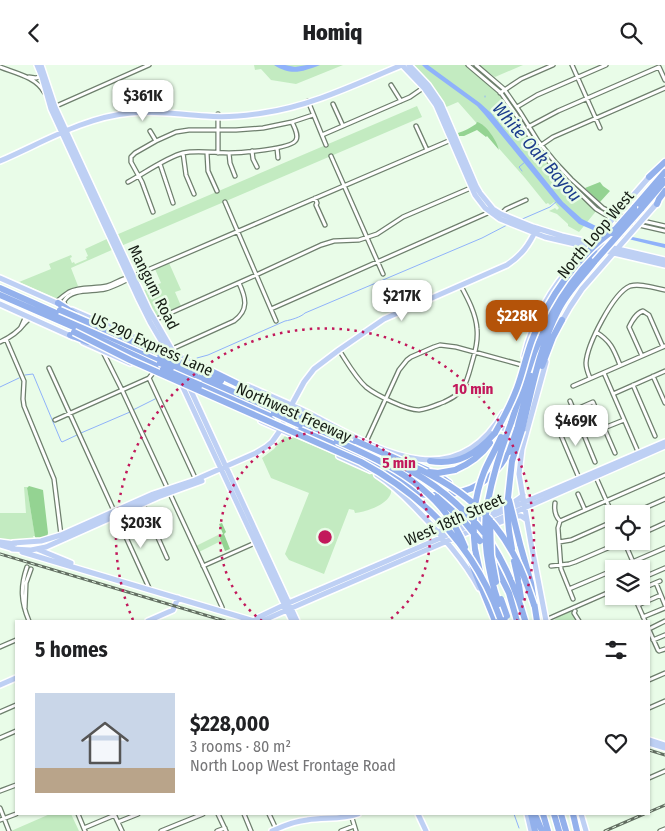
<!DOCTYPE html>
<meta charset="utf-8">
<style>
body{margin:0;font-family:"Fira Sans Condensed",sans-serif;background:#f2f2f2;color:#202124;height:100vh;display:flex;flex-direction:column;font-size:19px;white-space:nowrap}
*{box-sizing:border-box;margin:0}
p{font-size:16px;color:#757577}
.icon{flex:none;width:28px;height:28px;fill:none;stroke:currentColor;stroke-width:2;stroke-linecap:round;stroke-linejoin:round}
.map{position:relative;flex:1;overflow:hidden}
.sheet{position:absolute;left:15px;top:555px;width:635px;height:195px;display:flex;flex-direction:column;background:#fff;border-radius:0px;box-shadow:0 1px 4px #0004}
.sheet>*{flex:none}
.controls{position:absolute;left:605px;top:440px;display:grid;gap:10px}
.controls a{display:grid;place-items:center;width:45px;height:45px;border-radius:0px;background:#fff;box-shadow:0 1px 4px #0004;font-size:25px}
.price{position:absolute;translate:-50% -42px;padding:0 11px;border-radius:10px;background:#fff;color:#222;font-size:16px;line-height:32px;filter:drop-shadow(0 1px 2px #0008)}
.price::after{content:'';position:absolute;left:50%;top:30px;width:15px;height:11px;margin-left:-8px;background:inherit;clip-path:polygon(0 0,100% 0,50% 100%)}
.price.current{background:#b45309;color:#fff}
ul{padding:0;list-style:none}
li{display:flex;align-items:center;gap:15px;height:125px;padding:0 20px}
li+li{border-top:1px solid #e0e0e0}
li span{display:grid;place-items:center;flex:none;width:140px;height:100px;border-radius:0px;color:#555}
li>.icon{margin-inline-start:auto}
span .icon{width:60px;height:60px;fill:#fffc;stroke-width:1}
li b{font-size:21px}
h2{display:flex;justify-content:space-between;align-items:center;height:60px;padding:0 20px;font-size:21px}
header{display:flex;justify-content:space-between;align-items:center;height:65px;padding:0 20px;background:#fff;font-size:22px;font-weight:800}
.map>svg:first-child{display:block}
</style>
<header><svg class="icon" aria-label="back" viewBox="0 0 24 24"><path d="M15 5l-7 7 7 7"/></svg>Homiq<svg class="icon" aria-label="search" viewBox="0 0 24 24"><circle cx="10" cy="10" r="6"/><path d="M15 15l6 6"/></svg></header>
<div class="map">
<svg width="665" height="766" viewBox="0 0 665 766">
<rect width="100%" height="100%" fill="#e9fce8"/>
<path fill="#c3ebc1" d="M254,0H343L296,19L271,15L261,4L255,5Z
M411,0H467L490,19L503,33L539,86L597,145L579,167L568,161V159L557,149L549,146L555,143L557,145L559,143L554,137L550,140L548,138L546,139L525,113L458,37L444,43Z
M478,0H523L495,12Z
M417,41L422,52L121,181L116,170Z
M109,173L114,184L71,203L78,221L68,225L57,234L19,217L51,204L49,199L71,190L72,192L70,193L72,198L74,197L75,199L87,194L86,192L88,191L85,184Z
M169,198L181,225L175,227L181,241L155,252L142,226L161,218L155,204Z
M285,371H290C325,386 362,399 391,423C394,438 366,447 355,448L354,445L349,444L324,509L289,495L285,489L309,428L271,413L262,393L274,384Z
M24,422H28L27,423L35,471H33L34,475L14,477L0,475V448H26Z
M218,470L221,476L199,487L196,481Z
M572,546L576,556H553L559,551Z
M50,749H71L79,766H11Z"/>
<path fill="#94d392" d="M477,57C486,59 497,76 499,85L487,71L486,72L477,65L464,71H459L458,68C465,66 470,63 476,59Z
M600,117L603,121L610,126L600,137L585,123Z
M29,421L43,425L48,468L47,472L37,474L35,472L27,423Z
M222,458L226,467L224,469L230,484L225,486L219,471L223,469L219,459Z"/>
<path fill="#8fb2fa" d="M274,0H285L295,2L307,0H320C302,7 291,11 274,0Z
M422,0H428L480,38L491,48L563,137L582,154L598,162L628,171L665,179V183L620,172L593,165L579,159L557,138L485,50L477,41L426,4Z"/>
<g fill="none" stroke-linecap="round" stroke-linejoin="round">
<path stroke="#8fb2fa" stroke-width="1" d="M485,32V31
M539,98L540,97
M522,106L519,102L525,97
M520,155L550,142L556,137
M197,293L208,290L285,256C291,255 301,252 305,248L482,173L509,159
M25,310L33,309L61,376L62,377L77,370
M0,322L19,313
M133,345L155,334
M81,368L130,347
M514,749L519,763"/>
<defs>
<path id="minor" d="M468,0L501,28L515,48L537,83L558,107L596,144L609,152L621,156
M476,0L504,24L520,47L538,76L556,98L571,114L603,143L617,150L625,152
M572,0L600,63
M0,2C15,8 36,12 44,27
M659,2L665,15
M29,12L36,13L42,11
M391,20L401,36
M500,28L521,14L553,0
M308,36L326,80
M333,39L343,61
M54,42L149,0
M517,42L537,30L606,0
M416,61L427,85
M528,62L558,46L659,2
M150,66L156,76
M322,70L410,32L423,23
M277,83L278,93
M537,83L553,72L665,23
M252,86L253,94L257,102
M183,88L186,110L194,129
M207,88L208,106L217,126
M218,88V49
M229,88L230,98L235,111
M331,91L383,209
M160,99L173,138
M128,117C143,109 167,92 183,88C197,85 215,88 229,88C240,88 292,84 296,75C299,70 294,62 292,57
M315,133L317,138L316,140L325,160
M225,137L276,256
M153,147L142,117L131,97V92L135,88L156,76L176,67L189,65H236L263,63L292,57L313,50
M501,149L506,144L526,135
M634,154L665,161
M630,158L665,166
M56,237C60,234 64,230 69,227C80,221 95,224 107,221C115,219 121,213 129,213L451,75
M65,241L64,236C72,223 92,227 105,224C113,222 120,218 127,215L129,213
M271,244L490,147
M150,257L256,210L321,180L334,176L359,175L377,169L403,152L473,122
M21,262L25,253L24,250
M596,267C611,276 614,285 620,300
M6,274L24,316L23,334L24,341L54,414L61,470
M0,277C9,273 18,267 24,259C26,257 28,255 30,253
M172,284L234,256C249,245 246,233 239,218
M339,285C347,297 355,312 366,322C376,330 406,345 419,345C428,344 436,340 444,337C452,333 458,330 463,323C468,315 470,304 473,294C476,284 478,274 477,264C476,249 468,234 461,221
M103,287L122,325L209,513L222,542L223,547
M642,291L629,262C632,256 636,248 643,246L649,250L663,282
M49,303L150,525
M604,308L639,389
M653,311L665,338
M149,313L196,415
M590,313C588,308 586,304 586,298C587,280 613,228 630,221C641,218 654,223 665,225
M633,320L655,371
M573,321L665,281
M613,329L665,306
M570,336L595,397
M55,355L149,313L153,308
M604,363L624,355
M366,377L399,305L407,295L411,292L434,282L440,280L456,282L522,300
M595,410L614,453
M579,413L554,354L593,337L615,388
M578,429L585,445
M555,438C554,445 555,451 560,456
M143,439L167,493
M631,449L665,434
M560,456L665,410
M560,456L558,463L561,504L573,534
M641,469L665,458
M624,476L636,504
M559,477L571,475L614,456
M203,501L255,478
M551,501L569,499L575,497L624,476
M27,502C20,522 21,537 29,556
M616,504L665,483
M642,513L665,503
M656,518L665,540
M641,519L644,516L642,513
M569,524L614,505
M641,524L660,516
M634,531L645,556
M638,540L661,530
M25,543L26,518L31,504
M575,546L574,548L579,556
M643,552L665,543
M547,556L550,553L559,549L614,525
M649,564L665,556
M649,565L658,585L659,586L665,584
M653,575L665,570
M0,582L16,575
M649,615L665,608
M649,643L665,636
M0,647L16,640
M0,673L16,666
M649,713L665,706
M0,726L16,720
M0,743L9,766
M78,749L85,766
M114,749L122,766
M218,749L226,766
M244,749L251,766
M269,749L276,764
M352,753L356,766
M0,755L16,749
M118,757L138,749
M84,763L115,750
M161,766L203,749
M217,766L225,763
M341,766L354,761
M660,766L665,764"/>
<path id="major" d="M37,0L42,12L51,44L139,235L150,257L167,286
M41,0L55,42L97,133L149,245L175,290
M402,0L424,23L436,40L475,130L485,143L500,154L545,172L665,200
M409,0L428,20L441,39L476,121L480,128L493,144L501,149L533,162L562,171L665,195
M0,96C42,78 84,52 131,48C156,45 181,50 206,51C225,53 244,51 263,48C312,41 356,19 402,0
M583,188L651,110
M0,213L59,239
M0,239L73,272
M72,245L208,304
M562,256L570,242L582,224L658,137
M83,277L130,298
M524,291C532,256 551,222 576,196
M180,302L297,556
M180,316L292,556
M248,321C270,331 293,340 314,351C377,384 454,432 503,348
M291,341L304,317L314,304L339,285L384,254L507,200C522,190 529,180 537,163
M261,356L290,369
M497,361L519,369
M339,391L370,405
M377,410C393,420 407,434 420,448C442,471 464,495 479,523
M490,458L665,381
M498,458L516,451H521L527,455
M437,466L444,467C459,461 515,441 523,430
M0,477L15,479
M13,478L41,476L61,470L153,429L195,415L256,388L266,382L272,377L279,367L286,351
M0,480L14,484
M12,484L31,485L46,482L158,432L202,416
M37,484L71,498
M22,487L254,556
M148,556L173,545L178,533
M254,556L259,552L284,540L665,377
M262,556L319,531L473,465
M546,556L531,478L519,409L522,384L546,297
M0,620L16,613
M649,675L665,680
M649,678L665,683
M418,749L426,766
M527,749L531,766
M581,749L586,766
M272,766C283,761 295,756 307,755C324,752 341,755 358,749"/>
<path id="highway" d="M649,112L665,97
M657,139L659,134L665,126
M634,143L665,107
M641,144L665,116
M0,223L159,294
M0,230L76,263L163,304
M58,238L75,249
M70,270L88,277
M542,301L553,272L562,255
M205,303L258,329
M200,306L221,316
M195,310L275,345
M200,320L272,352
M301,357L398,399
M316,358L348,372
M511,358L534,288L555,240L577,209L595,188
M298,364L373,396
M517,364L531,311
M522,365C532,325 539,283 558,246C567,227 583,212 595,196
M366,396L410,421L425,427
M430,396C458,401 477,388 495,368
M416,400L438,410L449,418
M455,405C469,399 481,391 490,378
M408,426C418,430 428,430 439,430C472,429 493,415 509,387
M490,476C506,501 517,527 525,555
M520,479L531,518L537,556
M475,484L480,507
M493,496L509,528L517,556
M471,497L495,556
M518,514L521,533
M503,552L505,556
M531,749L535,766
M543,749L548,766
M554,749L559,766
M561,749L566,766
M573,749L577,766
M536,752L542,766"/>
</defs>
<use href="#minor" stroke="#6e7f6d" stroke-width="5.5"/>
<use href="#major" stroke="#fff" stroke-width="8"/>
<use href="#highway" stroke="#fff" stroke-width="9"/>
<use href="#minor" stroke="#fff" stroke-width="3"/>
<use href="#major" stroke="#bed0f4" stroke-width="5"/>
<use href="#highway" stroke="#93b1ec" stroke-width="6"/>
<defs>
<path id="rail" d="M0,489L225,556
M649,685L665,690
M649,747L665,740
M605,766L644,749"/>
</defs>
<use href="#rail" stroke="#636f62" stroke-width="3"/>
<use href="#rail" stroke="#e9fce8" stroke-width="1" stroke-dasharray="4" stroke-linecap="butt"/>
<defs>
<path id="highway-bridge" d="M612,168L634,143
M595,196L641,144
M60,245L200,306
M74,267L130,295L361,397C426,432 475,483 500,553
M159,294L195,310
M160,298L171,303
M163,304L200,320
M248,328L316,358
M274,348L300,360
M495,368C503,354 511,339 517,323C523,307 526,291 532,275C547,234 578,190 614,165
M337,376C391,400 442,424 465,482
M356,376C423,406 480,423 516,494C524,509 529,525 534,540
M509,387L517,364
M398,399C435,418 459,438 486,470
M429,407L438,408L455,405
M437,432L463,455L480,476
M509,435L520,479
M490,455L491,490L496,517
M475,484C472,458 474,432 484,407C489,395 496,384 501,372
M512,484L509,466L507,442L512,396L522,365
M514,496L518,514
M501,534L507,551
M499,539C488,508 481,469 488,436C493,409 501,384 511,358"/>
</defs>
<use href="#highway-bridge" stroke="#fff" stroke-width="9" stroke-linecap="butt"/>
<use href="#highway-bridge" stroke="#93b1ec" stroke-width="6"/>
</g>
<g fill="none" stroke="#c2185b" stroke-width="2.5" stroke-dasharray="2.5 5">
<path d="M262 556A105 105 0 1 1 388 556"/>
<path d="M133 555A209 209 0 1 1 517 555"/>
</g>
<g text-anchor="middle" stroke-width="5" stroke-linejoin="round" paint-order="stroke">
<g font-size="16" fill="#161d15" stroke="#e9fce8">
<text transform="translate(595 169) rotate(-50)" y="6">North Loop West</text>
<text transform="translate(154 222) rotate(63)" y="6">Mangum Road</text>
<text transform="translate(152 279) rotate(24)" y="6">US 290 Express Lane</text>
<text transform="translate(294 347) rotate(24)" y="6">Northwest Freeway</text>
<text transform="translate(454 454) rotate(-24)" y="6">West 18th Street</text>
</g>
<g font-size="18" font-style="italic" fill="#1a3b8c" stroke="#e9fce8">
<text transform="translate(537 87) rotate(49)" y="6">White Oak Bayou</text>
</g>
</g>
<circle cx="325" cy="472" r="8" fill="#c2185b" stroke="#e9fce8" stroke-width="2.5"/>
<g font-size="15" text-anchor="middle" font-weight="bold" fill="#c2185b" stroke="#e9fce8" stroke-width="5" stroke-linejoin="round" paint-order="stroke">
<text x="473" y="329">10 min</text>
<text x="399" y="403">5 min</text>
</g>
</svg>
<div class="controls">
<a><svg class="icon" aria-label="locate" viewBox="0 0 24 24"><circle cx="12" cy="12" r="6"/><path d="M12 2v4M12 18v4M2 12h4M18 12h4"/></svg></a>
<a><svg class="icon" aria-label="layers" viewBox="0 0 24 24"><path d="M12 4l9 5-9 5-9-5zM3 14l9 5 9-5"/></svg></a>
</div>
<b class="price" style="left:143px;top:57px">$361K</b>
<b class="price" style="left:402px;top:257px">$217K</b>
<b class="price current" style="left:517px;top:277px">$228K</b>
<b class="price" style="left:576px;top:382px">$469K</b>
<b class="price" style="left:141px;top:484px">$203K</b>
<section class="sheet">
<h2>5 homes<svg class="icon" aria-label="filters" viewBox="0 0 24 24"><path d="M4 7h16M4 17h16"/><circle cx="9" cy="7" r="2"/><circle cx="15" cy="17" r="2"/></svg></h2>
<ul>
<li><span style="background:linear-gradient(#c9d6e8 75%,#b9a48a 0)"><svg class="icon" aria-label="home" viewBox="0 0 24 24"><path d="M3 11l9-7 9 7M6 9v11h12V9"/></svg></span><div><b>$228,000</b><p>3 rooms · 80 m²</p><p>North Loop West Frontage Road</p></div><svg class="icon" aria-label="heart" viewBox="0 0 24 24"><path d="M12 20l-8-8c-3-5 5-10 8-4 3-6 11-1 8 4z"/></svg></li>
</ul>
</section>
</div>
